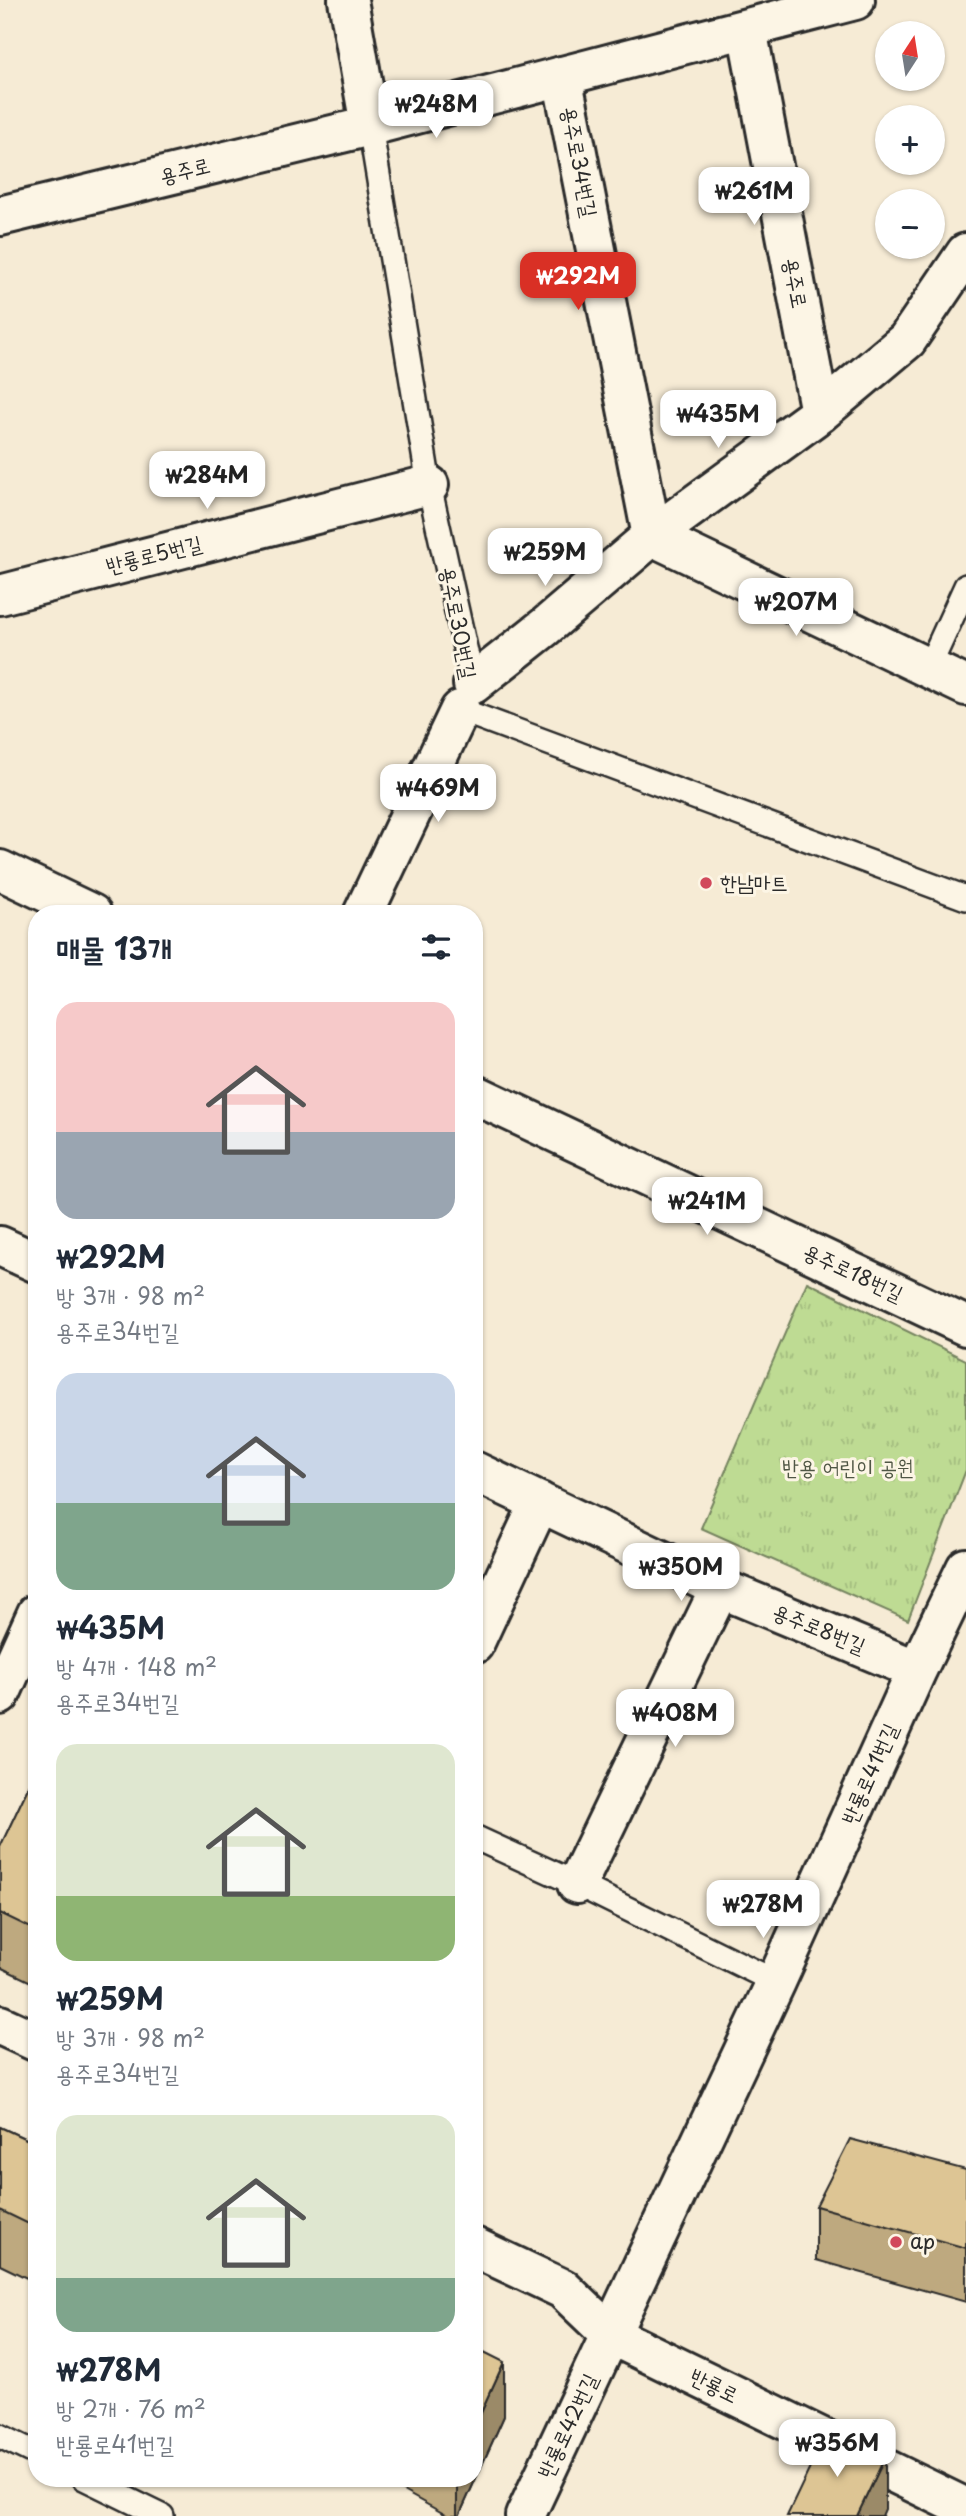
<!DOCTYPE html>
<html lang="ko">
<meta charset="utf-8">
<style>
body{margin:0;font-family:"Playpen Sans","Poor Story",sans-serif;background:#f2f2f3;color:#1f2937;height:100vh;display:flex;flex-direction:column;font-size:26px;white-space:nowrap}
*{box-sizing:border-box;margin:0}
p{font-size:23px;color:#747a83}
.icon{flex:none;width:38px;height:38px;fill:none;stroke:currentColor;stroke-width:2;stroke-linecap:round;stroke-linejoin:round}
.map{position:relative;flex:1;overflow:hidden}
.drawer{position:absolute;left:28px;top:905px;width:455px;height:1582px;display:flex;flex-direction:column;background:#fff;border-radius:28px;box-shadow:0 2px 5px #0004}
.drawer>*{flex:none}
.needle{width:46px;rotate:12deg}
.controls{position:absolute;left:875px;top:21px;display:grid;gap:14px}
.controls a{display:grid;place-items:center;width:70px;height:70px;border-radius:50%;background:#fff;box-shadow:0 2px 5px #0004;font-size:35px}
.price{position:absolute;translate:-50% -60px;padding:0 16px;border-radius:14px;background:#fff;color:#222;font-size:23px;line-height:46px;filter:drop-shadow(0 2px 4px #0008)}
.price::after{content:'';position:absolute;left:50%;top:42px;width:21px;height:16px;margin-left:-10px;background:inherit;clip-path:polygon(0 0,100% 0,50% 100%)}
.price.active{background:#d93025;color:#fff}
ul{padding:0;list-style:none}
li{display:grid;align-content:center;gap:14px;height:371px;padding:0 28px}
li span{display:grid;place-items:center;height:217px;border-radius:21px;color:#555}
li>.icon{margin-inline-start:auto}
span .icon{width:126px;height:126px;fill:#fffc;stroke-width:1}
li b{font-size:30px}
h2{display:flex;justify-content:space-between;align-items:center;height:84px;padding:0 28px;font-size:30px}
.map>svg:first-child{display:block}
</style>
<div class="map">
<svg width="966" height="2516" viewBox="0 0 966 2516">
<defs>
<pattern id="park-tufts" width="24" height="20" patternUnits="userSpaceOnUse" patternTransform="scale(1.75)"><rect width="24" height="20" fill="#bedb93"/><path d="M3 7l-1-3M5 7V3M7 7l1-3M15 17l-1-3M17 17v-4M19 17l1-3" fill="none" stroke="#a3bc7f"/></pattern>
</defs>
<rect width="100%" height="100%" fill="#f6ebd5"/>
<filter id="ink" filterUnits="userSpaceOnUse"><feTurbulence type="fractalNoise" baseFrequency=".0143" numOctaves="2"/><feDisplacementMap in="SourceGraphic" scale="14" xChannelSelector="R" yChannelSelector="G"/><feConvolveMatrix kernelMatrix="1 2 1 2 8 2 1 2 1" color-interpolation-filters="sRGB"/></filter>
<g filter="url(#ink)">
<path fill="url(#park-tufts)" stroke="#74835f" stroke-width="2" d="M807,1282L966,1360V1470L908,1620L701,1528Z"/>
<g fill="none" stroke-linecap="round" stroke-linejoin="round">
<defs>
<path id="lane" d="M370,126L429,485L473,684L460,710L966,898
M928,669L966,586
M474,1837L577,1884L776,1982
M0,2436L37,2454
M84,2478L162,2516"/>
<path id="street" d="M348,0L370,126
M747,29L820,413
M562,76L652,536
M652,536L966,686
M0,595L429,485
M473,684L545,627L652,536L820,413L907,340L966,253
M0,870L92,914
M363,914L460,710
M474,1094L966,1326
M0,1246L37,1263
M474,1471L720,1588L917,1670
M474,1644L540,1502
M0,1695L37,1613
M577,1884L720,1588
M525,2516L776,1982L917,1670L966,1568"/>
<path id="secondary" d="M0,216L370,126L855,0
M0,2025L37,2042
M474,2247L563,2289L611,2335L966,2508"/>
</defs>
<use href="#lane" stroke="#2b2b2b" stroke-width="28"/>
<use href="#street" stroke="#2b2b2b" stroke-width="44"/>
<use href="#secondary" stroke="#2b2b2b" stroke-width="44"/>
<use href="#lane" stroke="#fcf5e5" stroke-width="23"/>
<use href="#street" stroke="#fcf5e5" stroke-width="38"/>
<use href="#secondary" stroke="#fcf5e5" stroke-width="38"/>
</g>
<path fill="#bea97f" stroke="#2b2b2b" stroke-width="2" d="M37,1769V1985L0,1967V1847Z
M0,2127L37,2144V2283L0,2265Z
M966,2170V2302L816,2260V2206Z
M504,2416L459,2516H448L394,2486V2478H474Z"/>
<path fill="#9b8a68" stroke="#2b2b2b" stroke-width="2" d="M504,2362V2416L459,2516H457V2478H474V2428Z
M885,2457V2509L882,2516H857Z"/>
<path fill="#ddc594" stroke="#2b2b2b" stroke-width="2" d="M37,1769V1931L0,1913V1847Z
M0,2127L37,2144V2228L0,2210Z
M850,2139L966,2170V2248L816,2206Z
M474,2347L504,2362L474,2428Z
M828,2430L885,2457L857,2516H787Z"/>
</g>
<g fill="#d1495b" stroke="#fcf5e5" stroke-width="2.5">
<circle cx="706" cy="883" r="7"/>
<circle cx="896" cy="2242" r="7"/>
</g>
<g text-anchor="middle" stroke-width="6" stroke-linejoin="round" paint-order="stroke">
<g font-size="21" fill="#2b2b2b" stroke="#fcf5e5">
<text transform="translate(579 162) rotate(79)" y="7">용주로34번길</text>
<text transform="translate(185 171) rotate(-14)" y="7">용주로</text>
<text transform="translate(795 283) rotate(79)" y="7">용주로</text>
<text transform="translate(154 555) rotate(-14)" y="7">반룡로5번길</text>
<text transform="translate(458 623) rotate(79)" y="7">용주로30번길</text>
<text transform="translate(853 1273) rotate(25)" y="7">용주로18번길</text>
<text transform="translate(819 1629) rotate(22)" y="7">용주로8번길</text>
<text transform="translate(870 1774) rotate(-66)" y="7">반룡로41번길</text>
<text transform="translate(714 2386) rotate(26)" y="7">반룡로</text>
<text transform="translate(568 2426) rotate(-65)" y="7">반룡로42번길</text>
</g>
<g font-size="21" fill="#2b2b2b" stroke="#fcf5e5" text-anchor="start">
<text x="720" y="890">한남마트</text>
<text x="910" y="2249">ap</text>
</g>
<g font-size="21" fill="#505745" stroke="#fcf5e5">
<text x="848" y="1475">반용 어린이 공원</text>
</g>
</g>
</svg>
<div class="controls">
<a><svg class="needle" viewBox="-14 -14 28 28"><path d="M0-13l5 13h-10z" fill="#e53935"/><path d="M0 13l5-13h-10z" fill="#747a83"/></svg></a>
<a>+</a>
<a>−</a>
</div>
<b class="price" style="left:436px;top:140px">₩248M</b>
<b class="price" style="left:754px;top:227px">₩261M</b>
<b class="price active" style="left:578px;top:312px">₩292M</b>
<b class="price" style="left:718px;top:450px">₩435M</b>
<b class="price" style="left:207px;top:511px">₩284M</b>
<b class="price" style="left:545px;top:588px">₩259M</b>
<b class="price" style="left:796px;top:638px">₩207M</b>
<b class="price" style="left:438px;top:824px">₩469M</b>
<b class="price" style="left:707px;top:1237px">₩241M</b>
<b class="price" style="left:681px;top:1603px">₩350M</b>
<b class="price" style="left:675px;top:1749px">₩408M</b>
<b class="price" style="left:763px;top:1940px">₩278M</b>
<b class="price" style="left:837px;top:2479px">₩356M</b>
<section class="drawer">
<h2>매물 13개<svg class="icon" aria-label="filters" viewBox="0 0 24 24"><path d="M4 7h16M4 17h16"/><circle cx="9" cy="7" r="2"/><circle cx="15" cy="17" r="2"/></svg></h2>
<ul>
<li><span style="background:linear-gradient(#f6c9c9 60%,#9aa5b1 0)"><svg class="icon" aria-label="home" viewBox="0 0 24 24"><path d="M3 11l9-7 9 7M6 9v11h12V9"/></svg></span><div><b>₩292M</b><p>방 3개 · 98 m²</p><p>용주로34번길</p></div></li>
<li><span style="background:linear-gradient(#c9d6e8 60%,#7fa58c 0)"><svg class="icon" aria-label="home" viewBox="0 0 24 24"><path d="M3 11l9-7 9 7M6 9v11h12V9"/></svg></span><div><b>₩435M</b><p>방 4개 · 148 m²</p><p>용주로34번길</p></div></li>
<li><span style="background:linear-gradient(#dfe7d0 70%,#8fb573 0)"><svg class="icon" aria-label="home" viewBox="0 0 24 24"><path d="M3 11l9-7 9 7M6 9v11h12V9"/></svg></span><div><b>₩259M</b><p>방 3개 · 98 m²</p><p>용주로34번길</p></div></li>
<li><span style="background:linear-gradient(#dfe7d0 75%,#7fa58c 0)"><svg class="icon" aria-label="home" viewBox="0 0 24 24"><path d="M3 11l9-7 9 7M6 9v11h12V9"/></svg></span><div><b>₩278M</b><p>방 2개 · 76 m²</p><p>반룡로41번길</p></div></li>
</ul>
</section>
</div>
